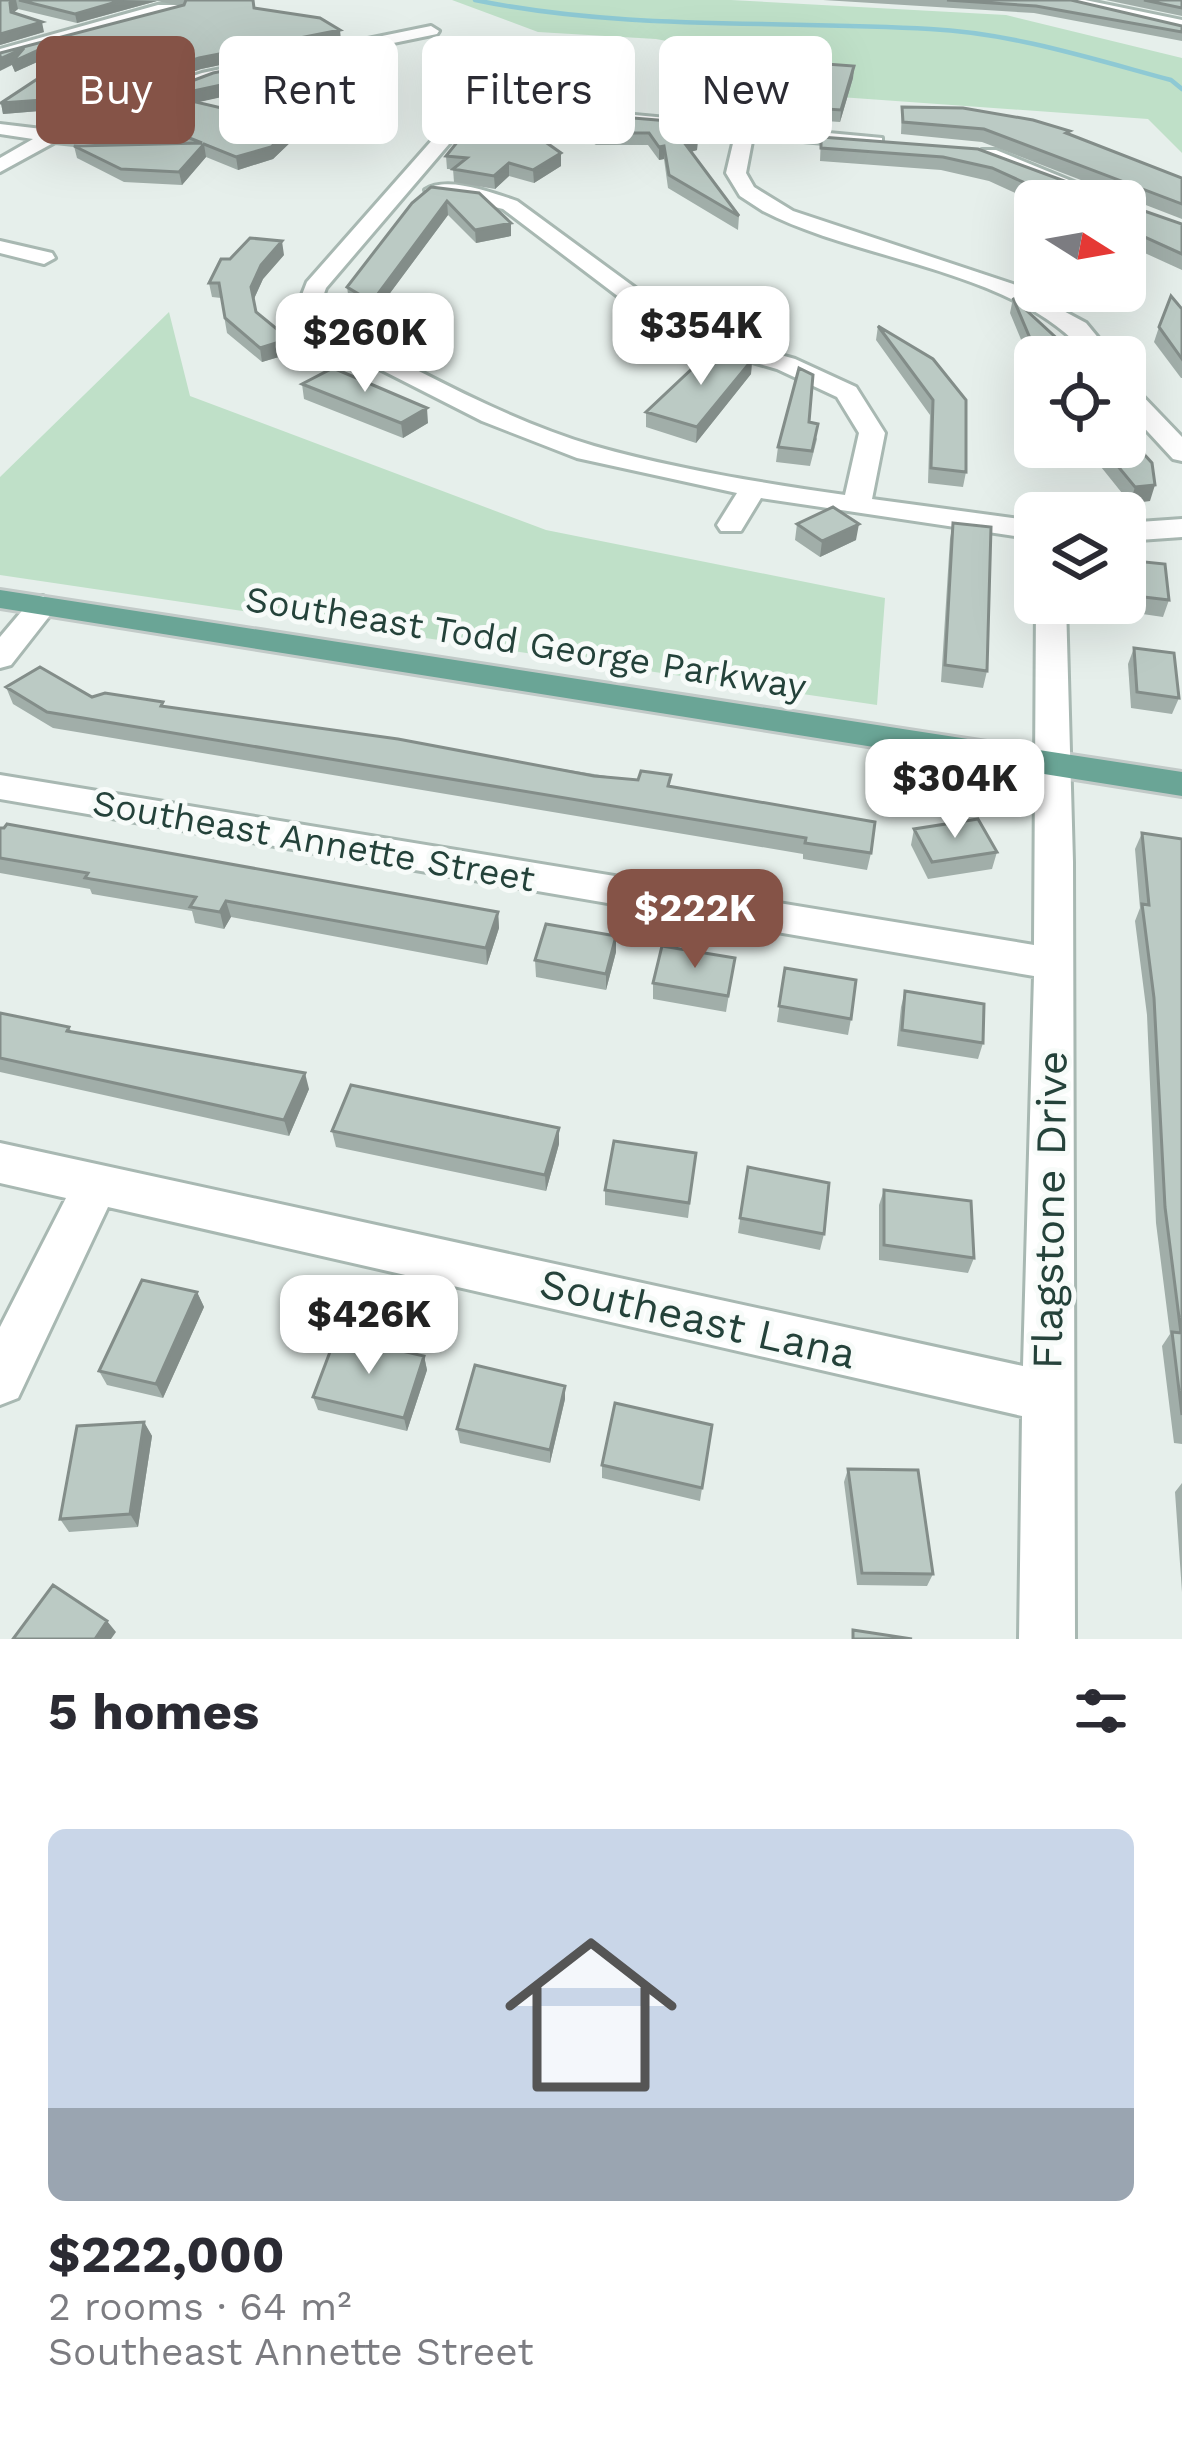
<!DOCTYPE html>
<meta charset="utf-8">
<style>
body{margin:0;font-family:"Work Sans",sans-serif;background:#f7f7f7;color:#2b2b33;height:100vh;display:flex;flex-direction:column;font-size:45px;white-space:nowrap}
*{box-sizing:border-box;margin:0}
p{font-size:39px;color:#7c7c81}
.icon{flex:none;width:66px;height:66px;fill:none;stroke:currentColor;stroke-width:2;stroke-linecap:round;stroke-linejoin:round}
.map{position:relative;height:1639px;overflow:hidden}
.sheet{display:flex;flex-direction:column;background:#fff;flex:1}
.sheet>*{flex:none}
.banner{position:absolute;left:36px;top:36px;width:1110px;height:108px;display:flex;gap:24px}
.needle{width:78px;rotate:101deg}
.buttons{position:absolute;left:1014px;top:180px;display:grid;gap:24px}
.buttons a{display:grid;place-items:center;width:132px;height:132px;border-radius:18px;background:#fff;box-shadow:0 12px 48px #0002;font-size:60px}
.price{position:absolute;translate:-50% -102px;padding:0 27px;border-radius:24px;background:#fff;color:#222;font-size:39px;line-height:78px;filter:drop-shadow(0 3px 6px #0008)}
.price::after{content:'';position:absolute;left:50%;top:72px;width:36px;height:27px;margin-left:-18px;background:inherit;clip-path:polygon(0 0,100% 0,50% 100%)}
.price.current{background:#855347;color:#fff}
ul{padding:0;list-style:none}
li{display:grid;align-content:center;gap:24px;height:636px;padding:0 48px}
li span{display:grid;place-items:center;height:372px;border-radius:18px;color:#555}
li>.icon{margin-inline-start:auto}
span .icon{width:216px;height:216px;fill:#fffc;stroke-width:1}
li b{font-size:51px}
h2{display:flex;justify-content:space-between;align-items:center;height:144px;padding:0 48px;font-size:51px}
.pill{padding:0 42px;border-radius:18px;background:#fff;box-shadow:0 12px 48px #0002;font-size:42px;line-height:108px}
.pill.current{background:#855347;color:#fff}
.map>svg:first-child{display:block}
</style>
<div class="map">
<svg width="1182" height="1639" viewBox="0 0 1182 1639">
<rect width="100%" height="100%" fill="#e6efeb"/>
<path fill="#bfe0c8" d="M452,0H731L1006,15L1182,58V153L1148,119L770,92L783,54L724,52L656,39L538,32Z
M169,312L190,396L546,530L885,598L877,705L0,575V477Z"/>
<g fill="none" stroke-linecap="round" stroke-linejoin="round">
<path stroke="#8ec9d4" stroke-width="4.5" d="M475,0C625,31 778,20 930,29C1012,33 1093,59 1171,80L1182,89"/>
<defs>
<path id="minor" d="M1056,0H1085L1182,20V30Z
M177,5L185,10L182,13L159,15L0,59V49L158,5Z
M431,26L439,31L437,34L214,80L73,133L162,144L169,146V154L55,142L0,172V158L33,139L0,134V124L50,130L97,108L202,73Z
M531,55L537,56V64L501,79L483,101L882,138V146L875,148L753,136L746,173L754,187L793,211L1013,284L1086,323L1114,357H1089C1018,269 861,262 763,211L740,196L726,173L735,135L478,110L326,288L320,305L327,324C414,367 500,418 594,446C675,469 762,483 845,495L859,433L837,397L777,369L711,350L644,316L503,209L425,190C447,175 493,193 517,201L660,306L727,340L795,359L856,387L885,433L872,499L1035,521V539L761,498L741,531H721L717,525L737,493L577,458L482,421L309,333L298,305L307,282L464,104C479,75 500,63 531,55Z
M982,150H996L1120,201H1092L982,158Z
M0,241L52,253L55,258L44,264L0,253Z
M1125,384L1134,387L1182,437V461L1173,459L1125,407Z
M1182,519V537L1125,541V523Z
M43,596L58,605L11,665L0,668V637L32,599Z
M1036,603H1066L1073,862L1075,1639H1019L1022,1416L108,1207L18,1398L0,1405V1327L66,1198L0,1183V1143L1023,1366L1034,976L0,799V775L1034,945Z"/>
<path id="major" d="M0,590L1182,772V796L0,608Z"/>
</defs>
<use href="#minor" stroke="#a8b8b2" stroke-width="6"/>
<use href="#major" stroke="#c2cac8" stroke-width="6"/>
<use href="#minor" fill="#fff" fill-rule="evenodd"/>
<use href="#major" fill="#6aa596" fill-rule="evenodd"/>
</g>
<path fill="#a1aea9" d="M0,0H253L254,8L341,40L201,69L88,107L3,114L1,103L60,64L55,54L15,72L12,65L0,53L180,6L157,1L77,23L18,9L13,13L44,32L0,45Z
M823,0H1071L1182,26V41L1034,13Z
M1106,0H1182V16Z
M671,50L732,93L731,106L684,89L671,62Z
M376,52L377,63L197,102L296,137L273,159L238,170L206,157L182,185L124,182L77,158L74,146L175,144L119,120L117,109Z
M854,66L853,78L840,122L811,120L812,108Z
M500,76L621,97V110L506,100V91L500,88Z
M902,107L1070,131L1069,134L1182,178V219L1125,197L1127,205L1182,224V270L1125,244V201L1035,202L989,181L941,170L820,161L821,137L978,149L1094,192H1112L982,142L901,134Z
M530,109V121L526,128L561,153V166L534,183L509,176L495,189L454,182L453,169H447L446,156Z
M561,112L698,138L697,150L691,152L739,216L738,230L668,188L664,159L659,160L648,145H596L561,124Z
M431,187L511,236L476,243L448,215L373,316L349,301L347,287Z
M284,255L263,279L253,301L256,312L292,353L262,362L227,333L221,298L212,297L209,283Z
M1013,298L1071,357H1035V373L1010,313Z
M1182,309V378H1181L1154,342L1159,327Z
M878,326L933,359L966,472L963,487L928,483L930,415L876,340Z
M752,360L751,374L696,443L646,427V412Z
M302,384L428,423L403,438L304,399Z
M809,422L817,439L810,466L776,462L778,447Z
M1085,447H1125L1150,501L1130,503Z
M953,523L987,671L983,688L941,682L950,539Z
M797,524L856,540L820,557L795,540Z
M1125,560L1169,600L1163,617L1122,611L1121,603H1125Z
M1134,648L1179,698L1172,714L1131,708L1128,664Z
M6,687L164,706L670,786L871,853L867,870L803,859V854L53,728L13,704Z
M0,828L498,912L499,928L487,965L231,917L224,929L195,923L192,911L92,894L90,889L0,873Z
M914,829L997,852L992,869L928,879L911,845Z
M1142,833L1182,839V1444L1174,1443L1162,1346L1170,1334L1156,1223L1147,1015L1135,921L1140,908L1135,849Z
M616,936V952L606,990L536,977L535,960Z
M735,958L726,1012L653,999V983Z
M785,968L851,1019L848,1035L777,1022Z
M905,991L983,1043L978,1059L897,1046L901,1007Z
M0,1013L69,1027L71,1031L309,1089L289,1136L0,1072Z
M332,1131L559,1144L546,1191L336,1147Z
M696,1153L688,1218L605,1205V1190Z
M748,1167L824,1234L820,1250L738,1233Z
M884,1190L974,1258L968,1273L879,1260V1205Z
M197,1292L204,1307L163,1398L107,1385L99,1371Z
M424,1356L427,1370L407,1431L318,1410L313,1397Z
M565,1386V1399L550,1463L460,1443L457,1429Z
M144,1422L152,1436L138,1527L69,1532L60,1519Z
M712,1425L700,1501L602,1478V1465Z
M848,1469L933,1574L927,1586L857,1585L844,1482Z
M1182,1483V1592L1175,1492Z"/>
<path fill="#838d89" d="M16,0L18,9L13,13L10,3Z
M123,0L157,1L77,23L75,14Z
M42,22L44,32L0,45V34Z
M340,30L341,40L201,69L88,107L3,114L1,103L199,58Z
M52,44L55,54L15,72L12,65L0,71V59L24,48Z
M376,52L377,63L172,108L170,96Z
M854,66L853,78L840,122L841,110Z
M530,109V121L520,136V124Z
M295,125L296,137L273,159L238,170L236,157Z
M698,138L697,150L683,154V141Z
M204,144L206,157L182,185L179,172Z
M664,146V159L659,160V147Z
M561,153V166L534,183L533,170Z
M509,163V176L495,189L494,176Z
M447,201L448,215L373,316L372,302Z
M511,223V236L476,243L475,230Z
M282,241L284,255L263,279L253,301L251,287L261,265Z
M289,339L292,353L262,362L260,348Z
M752,360L751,374L696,443L697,427Z
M427,408L428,423L403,438L401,423Z
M1155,485L1150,501L1130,503L1135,487Z
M859,524L856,540L820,557L822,541Z
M226,901L231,917L224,929L220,912Z
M498,912L499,928L487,965L486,948Z
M616,936V952L606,990V974Z
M305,1073L309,1089L289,1136L284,1120Z
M559,1128V1144L546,1191L545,1175Z
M197,1292L204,1307L163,1398L156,1384Z
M424,1356L427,1370L407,1431L404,1418Z
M565,1386V1399L550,1463V1450Z
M144,1422L152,1436L138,1527L130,1514Z
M107,1621L116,1632L111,1639H95Z"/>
<path fill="#bbcac4" stroke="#838d89" stroke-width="3" d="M0,0H14L10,3L11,12L42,22L0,34Z
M19,0H123L75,14Z
M186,0H253L254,8L320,18L340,30L199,58L85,97L1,103L63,62L52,44L12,62L24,48L0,59V53L184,5Z
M947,0H1071L1182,26V32L1036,6Z
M1144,0H1182V8Z
M362,43L376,52L170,96L295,125L271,147L236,157L204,144L179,172L121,169L74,146L202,143L117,109L213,73Z
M708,49L732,93L685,77L671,50Z
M826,64L854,66L841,110L812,108Z
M500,76L590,80L621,97L506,87L510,82Z
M492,106L530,109L520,124L561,153L533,170L509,163L494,176L453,169L467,158L446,156L483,110Z
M902,107L963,108L1033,120L1070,131L1066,133L1182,178V204L984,129L903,122Z
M561,112L669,121L698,138L683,141L739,216L669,175L664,146L659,147L649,133H596Z
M821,137L978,149L1094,192H1124L1127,205L1182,224V254L1125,228V201H1065L992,168L943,157L821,148Z
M431,187L479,193L511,223L475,230L447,201L372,302L347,287L412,203Z
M250,238L282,241L261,265L251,287L256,312L289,339L260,348L225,318L219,283H209L221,259H230Z
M1171,296L1182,309V359L1159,327Z
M1013,298L1064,345L1071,357H1038Z
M878,326L933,359L966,400V472L931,468L933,400Z
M713,349L752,360L697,427L646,412Z
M333,368L427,408L401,423L302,384Z
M799,368L813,375L809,422L818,424L812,451L778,447Z
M1125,433L1152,463L1155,485L1135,487L1102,447H1125Z
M833,507L859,524L822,541L797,524Z
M953,523L991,527L987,671L945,665Z
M1125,560L1165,564L1169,600L1127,595Z
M1134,648L1174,653L1179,698L1137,692Z
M40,667L92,697L105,693L163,702L161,706L398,739L594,776L638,780L641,771L671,775L668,786L875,822L871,853L805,843L806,838L47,712L6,687Z
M978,819L997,852L932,862L914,829Z
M7,824L498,912L486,948L226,901L220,912L190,907L196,897L85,878L88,873L0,858V828H4Z
M1142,833L1182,839V1415L1172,1332L1181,1333L1165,1207L1154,998L1142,904L1149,905Z
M546,924L616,936L606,974L535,960Z
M662,946L735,958L728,996L653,983Z
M785,968L856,980L851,1019L779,1006Z
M905,991L984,1004L983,1043L902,1030Z
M0,1013L69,1027L67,1031L305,1073L284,1120L0,1058Z
M351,1085L559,1128L545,1175L332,1131Z
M614,1141L696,1153L689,1203L605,1190Z
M748,1167L829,1183L824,1234L740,1218Z
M884,1190L971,1201L974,1258L884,1245Z
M142,1280L197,1292L156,1384L99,1371Z
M336,1336L424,1356L404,1418L313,1397Z
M475,1365L565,1386L550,1450L457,1429Z
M615,1403L712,1425L702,1488L602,1465Z
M144,1422L130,1514L60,1519L77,1426Z
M848,1469L918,1470L933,1574L862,1573Z
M53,1585L107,1621L95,1639H13Z
M853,1630L912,1639H853Z"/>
<g text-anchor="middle" stroke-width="10" stroke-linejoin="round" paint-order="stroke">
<g font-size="36" fill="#24423a" stroke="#f7fbf9">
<text transform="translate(526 642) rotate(9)" y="13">Southeast Todd George Parkway</text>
<text transform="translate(314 840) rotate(10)" y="13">Southeast Annette Street</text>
</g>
<g font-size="42" fill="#24423a" stroke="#f7fbf9">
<text transform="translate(1049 1210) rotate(-89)" y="15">Flagstone Drive</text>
<text transform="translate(698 1318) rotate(13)" y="15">Southeast Lana</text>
</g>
</g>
</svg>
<div class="buttons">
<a><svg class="needle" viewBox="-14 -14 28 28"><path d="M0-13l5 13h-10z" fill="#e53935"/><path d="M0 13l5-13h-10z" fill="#7c7c81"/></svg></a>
<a><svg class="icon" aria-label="locate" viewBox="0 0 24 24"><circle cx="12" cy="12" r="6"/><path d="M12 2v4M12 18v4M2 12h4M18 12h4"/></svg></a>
<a><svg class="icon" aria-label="layers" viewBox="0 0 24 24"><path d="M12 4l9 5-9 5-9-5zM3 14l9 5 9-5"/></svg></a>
</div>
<b class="price" style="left:701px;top:388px">$354K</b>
<b class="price" style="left:365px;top:395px">$260K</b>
<b class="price" style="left:955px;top:841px">$304K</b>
<b class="price current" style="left:695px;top:971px">$222K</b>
<b class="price" style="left:369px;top:1377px">$426K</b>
<div class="banner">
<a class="pill current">Buy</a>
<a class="pill">Rent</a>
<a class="pill">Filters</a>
<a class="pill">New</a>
</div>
</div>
<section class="sheet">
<h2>5 homes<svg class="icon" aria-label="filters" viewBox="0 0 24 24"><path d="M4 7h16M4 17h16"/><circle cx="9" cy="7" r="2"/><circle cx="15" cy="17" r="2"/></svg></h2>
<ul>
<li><span style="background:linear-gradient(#c9d6e8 75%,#9aa5b1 0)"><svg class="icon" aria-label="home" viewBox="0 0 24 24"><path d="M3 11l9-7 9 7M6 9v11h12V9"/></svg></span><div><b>$222,000</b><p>2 rooms · 64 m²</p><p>Southeast Annette Street</p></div></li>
</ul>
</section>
